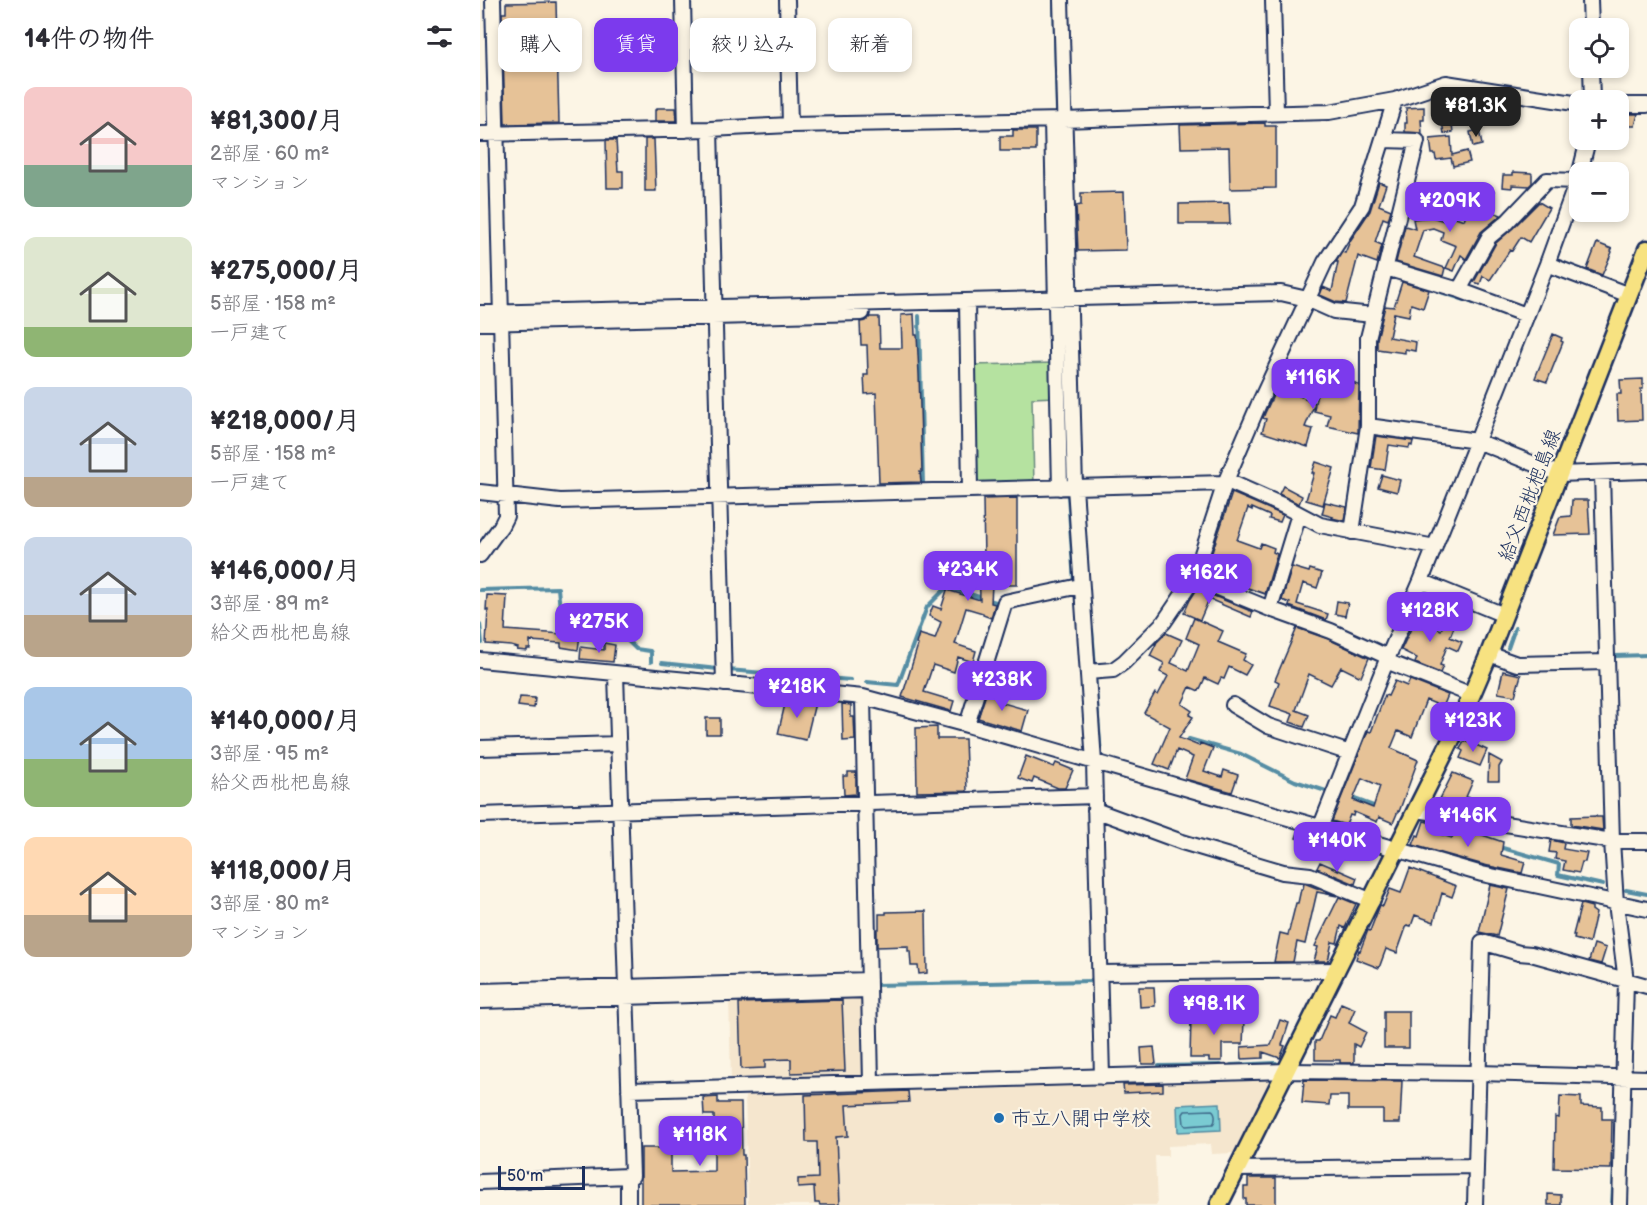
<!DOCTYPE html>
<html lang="ja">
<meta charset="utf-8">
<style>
body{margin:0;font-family:"Balsamiq Sans","Klee One",sans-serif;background:#f2f2f3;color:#2b2b33;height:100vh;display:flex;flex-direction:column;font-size:22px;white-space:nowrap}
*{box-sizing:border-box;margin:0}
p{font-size:20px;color:#7c7c81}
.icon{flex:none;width:33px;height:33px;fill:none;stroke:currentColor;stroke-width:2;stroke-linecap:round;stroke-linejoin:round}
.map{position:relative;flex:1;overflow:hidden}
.drawer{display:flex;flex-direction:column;background:#fff;width:480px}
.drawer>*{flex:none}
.guide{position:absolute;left:18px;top:18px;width:570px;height:54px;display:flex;gap:12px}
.controls{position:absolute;left:1089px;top:18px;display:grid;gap:12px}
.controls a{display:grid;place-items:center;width:60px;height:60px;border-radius:12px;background:#fff;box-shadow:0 3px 9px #0003;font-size:30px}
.scale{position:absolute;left:18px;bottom:15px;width:87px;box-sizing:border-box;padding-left:6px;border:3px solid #1b2f5e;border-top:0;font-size:16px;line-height:21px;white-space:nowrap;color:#1b2f5e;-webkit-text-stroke:4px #fcf5e5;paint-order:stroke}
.price{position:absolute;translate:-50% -51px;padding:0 14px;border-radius:12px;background:#7c3aed;color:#fff;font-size:20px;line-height:39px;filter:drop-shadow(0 2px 3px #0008)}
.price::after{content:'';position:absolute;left:50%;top:36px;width:18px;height:14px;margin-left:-9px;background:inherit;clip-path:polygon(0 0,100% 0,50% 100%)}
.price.on{background:#222;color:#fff}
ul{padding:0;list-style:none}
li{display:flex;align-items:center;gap:18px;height:150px;padding:0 24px}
li span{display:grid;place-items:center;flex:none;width:168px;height:120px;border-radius:12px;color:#555}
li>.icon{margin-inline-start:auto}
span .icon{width:72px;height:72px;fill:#fffc;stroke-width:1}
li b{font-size:26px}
h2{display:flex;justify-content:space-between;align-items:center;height:72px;padding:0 24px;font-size:26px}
.tag{padding:0 21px;border-radius:12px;background:#fff;box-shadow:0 3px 9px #0003;font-size:21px;line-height:54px}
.tag.on{background:#7c3aed;color:#fff}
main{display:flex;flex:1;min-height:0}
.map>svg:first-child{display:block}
</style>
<main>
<section class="drawer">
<h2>14件の物件<svg class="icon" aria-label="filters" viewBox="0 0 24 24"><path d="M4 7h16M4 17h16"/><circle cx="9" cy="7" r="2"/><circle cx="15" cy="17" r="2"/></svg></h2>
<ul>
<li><span style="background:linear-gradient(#f6c9c9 65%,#7fa58c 0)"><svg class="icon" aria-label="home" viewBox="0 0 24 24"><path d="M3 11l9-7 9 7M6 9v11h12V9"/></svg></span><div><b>¥81,300/月</b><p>2部屋 · 60 m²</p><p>マンション</p></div></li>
<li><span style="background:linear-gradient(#dfe7d0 75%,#8fb573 0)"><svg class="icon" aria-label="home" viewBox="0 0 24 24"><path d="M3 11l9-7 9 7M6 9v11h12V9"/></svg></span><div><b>¥275,000/月</b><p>5部屋 · 158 m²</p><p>一戸建て</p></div></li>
<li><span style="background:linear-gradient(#c9d6e8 75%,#b9a48a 0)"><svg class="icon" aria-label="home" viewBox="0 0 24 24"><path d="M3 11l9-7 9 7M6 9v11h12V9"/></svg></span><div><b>¥218,000/月</b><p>5部屋 · 158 m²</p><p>一戸建て</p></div></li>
<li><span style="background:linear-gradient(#c9d6e8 65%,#b9a48a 0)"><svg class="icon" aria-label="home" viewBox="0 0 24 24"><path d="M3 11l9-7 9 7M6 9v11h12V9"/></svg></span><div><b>¥146,000/月</b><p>3部屋 · 89 m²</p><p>給父西枇杷島線</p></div></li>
<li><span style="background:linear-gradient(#a9c7e8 60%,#8fb573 0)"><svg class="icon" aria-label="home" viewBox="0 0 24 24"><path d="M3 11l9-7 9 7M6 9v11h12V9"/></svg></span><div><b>¥140,000/月</b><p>3部屋 · 95 m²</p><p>給父西枇杷島線</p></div></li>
<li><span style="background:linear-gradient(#ffd9b3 65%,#b9a48a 0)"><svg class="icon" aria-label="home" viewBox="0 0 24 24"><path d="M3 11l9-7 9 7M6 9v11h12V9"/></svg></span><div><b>¥118,000/月</b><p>3部屋 · 80 m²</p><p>マンション</p></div></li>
</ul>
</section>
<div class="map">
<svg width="1167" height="1205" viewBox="0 0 1167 1205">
<rect width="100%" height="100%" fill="#fcf5e5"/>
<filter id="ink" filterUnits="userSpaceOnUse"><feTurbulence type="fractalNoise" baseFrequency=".0167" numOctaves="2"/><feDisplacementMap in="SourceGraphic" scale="12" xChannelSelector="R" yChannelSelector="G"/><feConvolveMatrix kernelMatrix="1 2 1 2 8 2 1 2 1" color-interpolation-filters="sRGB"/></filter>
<g filter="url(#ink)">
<path fill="#f5e6ce" d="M385,992L387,1088L789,1077L791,1078L754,1153L732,1154L731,1144L688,1146V1156H675L677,1205H268L265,1092L251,1082L249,995Z"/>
<path fill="#b5e2a0" stroke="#68887f" stroke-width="1.5" d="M575,363L576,397L552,398L554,485L497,487L491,365Z"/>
<path fill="#7acbd2" stroke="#548da4" stroke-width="1.5" d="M740,1103L741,1130L698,1132L697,1105Z"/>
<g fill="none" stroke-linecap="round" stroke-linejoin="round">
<path stroke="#416d8c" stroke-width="1.5" d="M732,1110C736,1112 736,1121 733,1124L706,1126L704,1124L703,1114L705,1111Z"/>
<path stroke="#548da4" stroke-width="4" d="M574,0L577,111
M961,292L1003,306
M439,316L443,486
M586,434L587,481
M588,495L594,582
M0,590L78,588L80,610L82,614L126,619L156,649L170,651L171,653V662
M0,624L2,643H0
M612,629L615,667
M1028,648L1035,628
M1135,656L1167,655
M182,663L238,669
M248,670L371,680
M615,677L621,756
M387,682L418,685L447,607L467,587L519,603
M709,739L761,754L815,781L849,792
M869,797L896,807
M526,805L606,803
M948,820L960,819
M997,824L1000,825L998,838
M1019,847L1079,864L1078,875L1123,885
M1146,890L1167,894
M394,985L613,981
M751,1065L796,1063
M679,1066L741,1065
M1132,1205L1135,1152"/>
</g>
<path fill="#e6c297" stroke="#1b2f5e" stroke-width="1.5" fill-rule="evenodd" d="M76,2L79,123L25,124L22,13H26V3Z
M967,92L973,132L964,134L958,95Z
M944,107V120H941L942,133L925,132V123H927L926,108Z
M177,108H196L197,121H175V110H177Z
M1147,114H1158L1155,126H1144Z
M785,123V126H796V188L750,189L749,147L701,148L700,125Z
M533,130H556V151H520V136H533Z
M999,130L1002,145L993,147L990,132Z
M971,137L972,155L987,151L990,162L973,166L971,158L956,160L955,154H952L950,139Z
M165,139H174L176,191H165Z
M126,140H136L138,171H143V188H127Z
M1033,172L1051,173L1052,174V183L1049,186L1032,185V188L1022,187L1023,175H1033Z
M899,182L906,185L899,205L911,210L908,220L903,218L895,242L902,245L897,263L878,256L866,303L856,302L840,295L843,287L852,291L858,262H856L862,252L865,253L870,241L890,211Z
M995,185L1014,191L1008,210L1021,215L1001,232L986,259L981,255L974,271L966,268L976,246L961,240L963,232L953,228L943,230L934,257L965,268L963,276L916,262L925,226L935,229L933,219L952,217L967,222L970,215L984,220Z
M644,192L646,250L598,251L596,206L601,205V193Z
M1059,202L1069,208L1049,242L1041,237L1032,251L1030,250L1010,280L1003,276L1000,284L994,282L1016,243L1033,228Z
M749,203L750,224H699V204Z
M1117,243L1132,249L1131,251L1132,252L1122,275L1107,269Z
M922,282L949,290L943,308L931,304L929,316L914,313L909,337L936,342L935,351L925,349V353L897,349V339L905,306L914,307Z
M434,314L435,335H437L439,374L442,472H440L441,482L399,483L396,393L385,394L384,375H388L387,345H381L380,322L386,321L390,317H399L400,348H422L421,315Z
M1073,334L1082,338L1081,341L1083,342L1067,382L1055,378Z
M842,374L875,383L874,384L879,385L878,433L847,426L850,415L834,411L835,403L825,427L833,429L828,447L782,432L786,419L783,418L785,413L799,383L804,385L803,387L807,389L806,390L835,403Z
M1163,379V389H1161L1162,420L1138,421L1137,394H1141L1140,380Z
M896,436L933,441L932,446L930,445L929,448L909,445L905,470L891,468Z
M836,462L854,468L843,505L826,500L834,473H832Z
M902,475L920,480L917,492L898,487Z
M803,486L822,496L819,504L799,494Z
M752,493L803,515L800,522L789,519L790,516L772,508V510L768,508L757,540L779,548L781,543L794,548L793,552L797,554L785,594L725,573Z
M537,498V585H512L511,603L515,604L511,618L503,615V613L486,608L475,644L496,651L493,662L478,657L474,672L453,665L444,692L474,701L471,711L422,697L438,645L436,644L439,634L455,639L461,622L449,616L453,606L461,609L467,590L500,600L499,561L504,560L503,499Z
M1092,500H1108L1110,534L1073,535L1080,517L1091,516Z
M845,502L867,507L865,521L852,518L853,517L842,514Z
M812,567L829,572L830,569L842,573L837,588L823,583L817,604L848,614L846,620L809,606L810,603L802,600Z
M717,589L773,612L771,617L729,599L720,620L704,613L710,600Z
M946,593L987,612L983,619L950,604L943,618L936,615Z
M7,595L27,596L25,630L83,634L85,621L87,622V616L102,620L98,650L81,647V643L50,641V649H47V651L37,650L38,648L31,646L6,644L8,610H6Z
M857,601L868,603L865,616L855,614Z
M714,618L743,631L738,642L766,654L763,660L771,665L765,675L749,667L744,679L741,678L738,684L725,678L719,691L710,687L702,704L712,711L709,715L713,717L699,738L719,746L720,743L733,748L724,771L742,777L744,770L758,775L752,792L705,779L713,757L697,750L689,770L674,764L690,727L664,713L675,693L678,695L688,676L680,672L684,663L670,656L676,644H675L686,633L702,640L691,663L708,671L719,644L706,638Z
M936,618L961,630L966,618L976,622L970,637L982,642L978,651L967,646L960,665L963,666L960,673L935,663L937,658L921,650Z
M817,628L848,639L889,658L881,677L861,667L851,685L829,674L816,710L829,715L824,727L810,722L813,714L790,706L799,682L795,680Z
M124,643L135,645L133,662L100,659L101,647L124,650Z
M1023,671L1041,675L1035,696L1018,693Z
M930,680L968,695L963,707L946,700L932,737L918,731L911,748L938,760L919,812L918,811L913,823L899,817L897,822L874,812L873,816L870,815L866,825L852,821L888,731L891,732L905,695L908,696L915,681L927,686ZM882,778L900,786L893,808L873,800Z
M507,691L525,696L523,703L548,710L542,731L498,718Z
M40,697L55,698L54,708L38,706Z
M311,699L335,703L326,740L298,734L305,704L310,705Z
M362,704L371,705V717H374L375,740L363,741Z
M226,718H240V734H226Z
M457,727V739H485L487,791L437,792L436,728Z
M985,740L1007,750L1000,766L980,758L983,751L980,749Z
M1009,755L1022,762L1019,767V781H1008Z
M546,756L574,767L576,763L593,770L585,788H578L554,778L552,783L538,778Z
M368,772H376V794L364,795L363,776H368Z
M973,773L993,781L986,797L1006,801L1004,812L978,807L960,799Z
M1116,816V817H1122L1123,830L1091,825V817Z
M944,821L955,824L953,832L972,838L976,826L1023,842L1021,855L1045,862L1042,873L1004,865L933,845L937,835L939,836Z
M819,830L837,836L834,844L816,838Z
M1071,840L1084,843L1083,849L1107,853L1105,862H1102L1099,873L1083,870L1085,861L1075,859L1076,853L1069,852Z
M840,862L877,878L875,884L837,868Z
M930,868L976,886L972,897L962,893L954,922L935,915L931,926L927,925L917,953L906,949L899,968L876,959L879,950L880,951L888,930L890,931L900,905L903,906L910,889L921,893Z
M824,883L857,896L837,892L825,944L817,942L813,962H794L800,933L808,935L816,903H818L821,889H823Z
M1010,885L1029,889L1017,936L999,932Z
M859,897L876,904L865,928L861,926L857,943L852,942L848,961H834L838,947L835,946Z
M1101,904L1112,907V910L1116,913L1109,943L1094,939L1095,935H1093Z
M446,911L447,973L439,974L438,966H431L430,951H428V946L397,947V929H399V914H406V912Z
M1114,944L1126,948L1121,964L1109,961Z
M659,987H674L675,1006L660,1007Z
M362,1000L365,1071L311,1073V1059L285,1060V1068L261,1069L259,1003Z
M861,1003L875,1009L869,1023L886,1032L879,1047L874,1044V1063H860V1060H835V1041H839L850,1015L855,1017Z
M904,1011H929V1048H904Z
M711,1017H737L748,1018V1020H764L763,1044H742V1061H729V1058H710Z
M800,1020L809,1023L802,1045L805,1046L800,1058L783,1052V1058L762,1059L761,1047L791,1045Z
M674,1047L676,1064H662L661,1048Z
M824,1080L922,1081L920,1123H903V1110H868V1096H850L849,1105L822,1103Z
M683,1084V1091L644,1093L643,1085Z
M428,1091L429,1102L366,1105L368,1136L356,1137L359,1205H340L339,1203H335L334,1187L318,1188V1179L338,1178L337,1142H326L325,1095Z
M1080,1096L1101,1097V1106L1122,1107V1119H1132L1131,1169L1074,1168L1075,1117L1079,1118Z
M238,1097V1103H261L262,1155H264L265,1205H161V1148H191V1172L234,1171V1115H224L223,1098Z
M768,1178H796V1205H766V1199H764V1187H768Z
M1068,1194L1081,1195V1205H1068Z"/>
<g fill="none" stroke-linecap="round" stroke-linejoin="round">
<defs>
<path id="minor" d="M203,0L206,130
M307,0L310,125
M581,0L595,487L614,762L622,1077
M793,0L796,113
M1110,0L1111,28
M1111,68L1112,100
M1138,105H1167
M572,121L580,488
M230,129L244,684
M0,134L230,129L310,125L584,120L693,116L849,112L915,100L966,83L1100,104
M904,140L937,141L888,338V426L997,441L1079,474L1167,471
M1100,172L1108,140
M1067,264L1149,295
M906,268L979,290L1046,315
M979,290L1009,237L1027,222L1067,180L1097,181
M487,301L490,490
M0,313L801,293L827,299L854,311L893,315
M0,323L382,313
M1122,473L1132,841L1136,903L1146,981L1140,1205
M0,492L80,501L745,483H752L804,506L840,525L955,547
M872,532L888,426
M0,555L21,526L26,516L13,0
M714,578L790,609L851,631L908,657
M941,581L1024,615
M790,609L819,514
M1009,654L1037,664L1127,662
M0,660L383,697L487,725L1002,874L1167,909
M906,661L992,695
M608,672L633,670L644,662L684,622L714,578L745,483L778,406L845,262L882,206L915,100
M136,674L152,1176H148V1205
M383,697L391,1083
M753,705L788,726L870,753
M487,725L525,602L600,586
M0,748L138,744
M615,810L702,842L803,872L830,875L892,901
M937,810L1132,841H1167
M0,815L615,796
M840,828L908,657L941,581L997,441L1067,264L1100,173
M620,973L857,970
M0,991L389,980
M0,1001L389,990
M149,1090L807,1071L999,1073L1167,1078
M757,1169L996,1166
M0,1182L148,1176
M995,1205L1002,942L1039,953L1051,954L1167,986"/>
<path id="major" d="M739,1205L980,722L1009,654L1167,249"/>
</defs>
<use href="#minor" stroke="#1b2f5e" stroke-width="18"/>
<use href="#major" stroke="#1b2f5e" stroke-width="21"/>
<use href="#minor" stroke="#fcf5e5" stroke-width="14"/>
<use href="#major" stroke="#f7e281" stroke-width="16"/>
</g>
</g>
<circle fill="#1f6fb2" stroke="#fcf5e5" stroke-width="2" cx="519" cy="1118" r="6"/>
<g text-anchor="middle" stroke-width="4.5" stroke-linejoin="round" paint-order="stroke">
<g font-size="20" fill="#1b2f5e" stroke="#fcf5e5">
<text transform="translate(1049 495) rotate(-69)" y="7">給父西枇杷島線</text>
</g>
<g font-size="20" fill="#1b2f5e" stroke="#fcf5e5" text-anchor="start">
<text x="531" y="1125">市立八開中学校</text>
</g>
</g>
</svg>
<div class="controls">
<a><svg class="icon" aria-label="locate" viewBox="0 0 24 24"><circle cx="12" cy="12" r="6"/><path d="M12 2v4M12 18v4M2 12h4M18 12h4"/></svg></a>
<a>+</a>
<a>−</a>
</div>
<div class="scale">50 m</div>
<b class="price on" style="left:996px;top:138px">¥81.3K</b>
<b class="price" style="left:970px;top:233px">¥209K</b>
<b class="price" style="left:833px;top:410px">¥116K</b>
<b class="price" style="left:488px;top:602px">¥234K</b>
<b class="price" style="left:729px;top:605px">¥162K</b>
<b class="price" style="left:950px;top:643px">¥128K</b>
<b class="price" style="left:119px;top:654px">¥275K</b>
<b class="price" style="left:522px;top:712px">¥238K</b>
<b class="price" style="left:317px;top:719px">¥218K</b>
<b class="price" style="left:993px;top:753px">¥123K</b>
<b class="price" style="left:988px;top:848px">¥146K</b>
<b class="price" style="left:857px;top:873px">¥140K</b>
<b class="price" style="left:734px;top:1036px">¥98.1K</b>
<b class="price" style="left:220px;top:1167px">¥118K</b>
<div class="guide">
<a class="tag">購入</a>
<a class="tag on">賃貸</a>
<a class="tag">絞り込み</a>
<a class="tag">新着</a>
</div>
</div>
</main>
